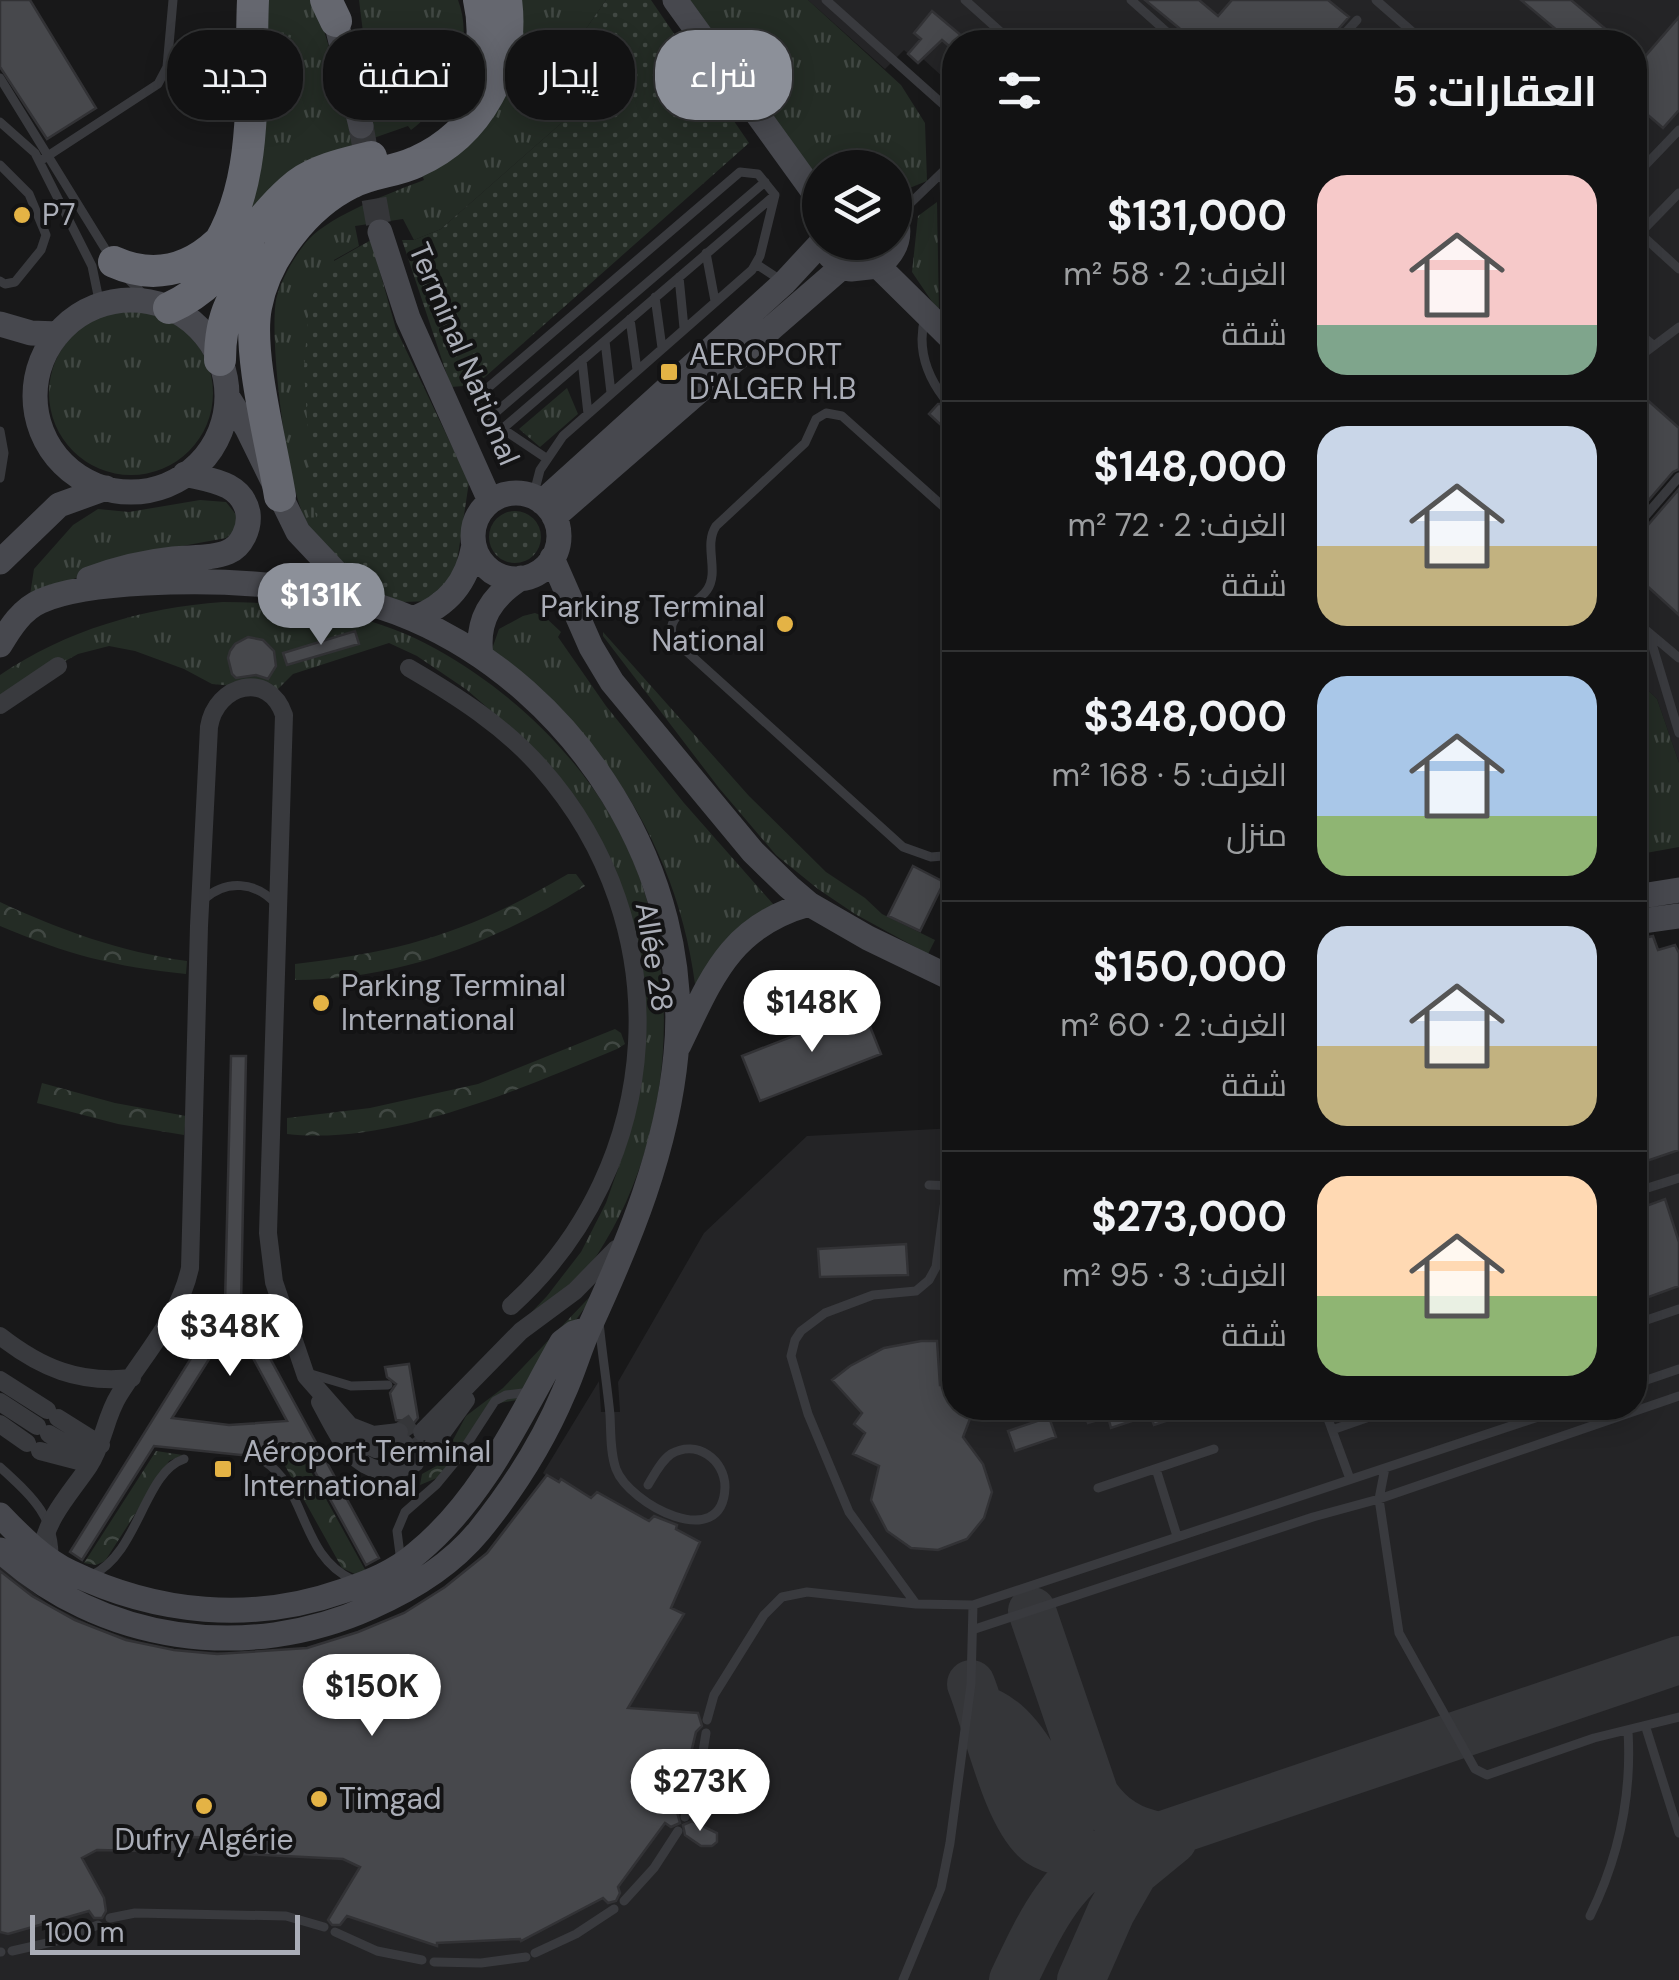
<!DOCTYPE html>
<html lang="ar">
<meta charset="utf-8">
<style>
body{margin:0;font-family:"DM Sans",Cairo,sans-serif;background:#1f2021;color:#f1f3f6;direction:rtl;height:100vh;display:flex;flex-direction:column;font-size:38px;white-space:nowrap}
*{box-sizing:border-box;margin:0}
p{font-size:32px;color:#9c9ea0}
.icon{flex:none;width:55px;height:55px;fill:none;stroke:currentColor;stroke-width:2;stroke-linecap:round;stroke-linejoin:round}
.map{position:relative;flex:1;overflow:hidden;direction:ltr}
.drawer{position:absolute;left:942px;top:30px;width:705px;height:1390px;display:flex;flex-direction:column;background:#121213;border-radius:40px;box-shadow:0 5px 25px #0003,0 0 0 2px #313233;direction:rtl}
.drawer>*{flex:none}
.guide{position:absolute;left:30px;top:30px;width:762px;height:90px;direction:rtl;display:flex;gap:20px}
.tools{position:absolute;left:802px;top:150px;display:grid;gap:20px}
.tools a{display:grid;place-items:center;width:110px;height:110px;border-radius:50%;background:#121213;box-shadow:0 5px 25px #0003,0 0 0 2px #313233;font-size:50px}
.scale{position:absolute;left:30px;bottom:25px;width:270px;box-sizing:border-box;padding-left:10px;border:5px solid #abaeb8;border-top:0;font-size:28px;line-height:35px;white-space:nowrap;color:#abaeb8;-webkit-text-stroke:8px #131314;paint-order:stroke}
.price{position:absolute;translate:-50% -85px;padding:0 22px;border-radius:35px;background:#fff;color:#222;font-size:32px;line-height:65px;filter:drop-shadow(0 2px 5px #0008)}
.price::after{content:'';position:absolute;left:50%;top:60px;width:30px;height:22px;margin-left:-15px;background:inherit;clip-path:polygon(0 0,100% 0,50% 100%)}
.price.active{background:#8c9099;color:#fff}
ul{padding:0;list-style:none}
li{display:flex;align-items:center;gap:30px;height:250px;padding:0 50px}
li+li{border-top:2px solid #313233}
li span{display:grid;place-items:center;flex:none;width:280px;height:200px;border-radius:30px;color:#555}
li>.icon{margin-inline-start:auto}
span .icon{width:120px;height:120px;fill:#fffc;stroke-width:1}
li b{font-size:42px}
h2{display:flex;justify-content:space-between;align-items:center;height:120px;padding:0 50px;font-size:42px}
.chip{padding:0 35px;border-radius:40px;background:#121213;box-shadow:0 5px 25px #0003,0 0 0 2px #313233;font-size:35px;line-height:90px}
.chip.active{background:#8c9099;color:#fff}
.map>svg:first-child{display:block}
</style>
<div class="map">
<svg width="1679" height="1980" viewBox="0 0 1679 1980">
<defs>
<pattern id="grass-tufts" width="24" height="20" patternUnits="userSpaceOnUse" patternTransform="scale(2.5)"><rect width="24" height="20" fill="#242c25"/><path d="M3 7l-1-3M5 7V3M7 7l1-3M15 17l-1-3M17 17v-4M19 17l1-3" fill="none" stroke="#414843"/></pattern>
<pattern id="forest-crowns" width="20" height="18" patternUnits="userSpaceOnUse" patternTransform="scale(2.5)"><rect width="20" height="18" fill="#242c25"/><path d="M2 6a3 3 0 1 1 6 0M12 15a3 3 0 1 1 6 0" fill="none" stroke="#414843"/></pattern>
<pattern id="garden-dots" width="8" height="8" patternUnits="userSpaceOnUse" patternTransform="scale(2.5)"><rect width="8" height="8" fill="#242c25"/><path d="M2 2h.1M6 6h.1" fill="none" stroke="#414843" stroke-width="1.8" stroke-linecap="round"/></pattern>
</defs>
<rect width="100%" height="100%" fill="#181819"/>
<path fill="#242426" d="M808,0H1679V453L1635,503V42H955V88L923,59L918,63L904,50L885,69Z
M1679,489V763L1657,699L1635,678V539Z
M1652,935L1658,949L1675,945L1679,953V1980H0V1566L48,1604L97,1628L146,1644L180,1650L253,1654L307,1648L358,1632L404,1613L445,1587L487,1553L515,1520L546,1476L543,1473L599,1381L601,1412H620L618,1382L704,1233L807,1136L955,1128V1408H1635V940Z"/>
<path fill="url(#grass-tufts)" d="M256,0H315L352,125L374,121L359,0H458C476,47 449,102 411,130L408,126L308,161L251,228Z
M504,0H606L581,36L566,119L441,229L414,240L403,219L355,226L359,246L334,260L356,585C341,566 321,547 308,525C287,492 269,340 276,300C280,281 296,253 309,239C332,215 392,192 424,180L421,172L435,165Z
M685,0H808L901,85L925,123L927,181L902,191L895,189V168H820V181Z
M937,202L939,312L912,272L918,216Z
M49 393a82 82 0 1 1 164 0a82 82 0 1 1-164 0Z
M567,388L578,414L540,447L519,429Z
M200,500L226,502L238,517L236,529L226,538L144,553L30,595L34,569L73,525L98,509L129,512Z
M223,602C294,602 373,613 436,649C504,687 565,742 606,808C688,939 681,1128 597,1255C575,1288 538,1312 508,1337L547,1296L581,1252L606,1203L625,1149L638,1092L645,1033L612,870L511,728L467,690L417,656L389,643L293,674L277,690L212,684L184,669L135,651L109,646L78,654L0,697V675C67,630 142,608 223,602Z
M535,613L545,617L561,632L558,637L606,706L684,803L781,913L724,949L695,984C678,851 604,733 496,656L492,649L499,629L523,616Z
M603,632L749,796L826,872L865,898L882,914L935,940L928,954L855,914L818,889L776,855L719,788L603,636Z
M1635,678L1657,699L1679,763V847L1635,855Z"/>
<path fill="url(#forest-crowns)" d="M568,874H576L585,886C498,941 399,980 295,980V964C406,951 472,931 568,874Z
M0,902C60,930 121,952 187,961L186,974C115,967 66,954 0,926Z
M615,1029L621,1033L625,1044L617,1049C522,1088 391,1146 287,1134V1118L370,1108L478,1084Z
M42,1083L115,1103L186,1116L184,1135L118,1124L37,1103Z
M603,1283L517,1400L499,1403L487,1411L444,1475L420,1485L422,1474L440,1464L466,1416L503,1388Z
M156,1451L183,1455L169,1461L105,1561L96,1565L84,1563Z
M300,1452L368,1575L359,1576L342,1568L284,1464L251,1457Z"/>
<path fill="url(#garden-dots)" d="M606,0H651L749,143L476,385L451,387L402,240H414L441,229L566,119L581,36Z
M371,240L396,329L469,482L455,575L432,601L402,602L356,585L321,534L312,502L304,369L309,303L326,269L334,261Z
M489 537a26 26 0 1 1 52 0a26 26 0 1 1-52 0Z"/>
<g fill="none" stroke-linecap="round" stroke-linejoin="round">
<path stroke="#353639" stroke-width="48" d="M1032,1611L1095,1795C1112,1819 1131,1831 1160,1836L1679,1660
M971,1684C987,1723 1007,1821 1040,1843C1058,1855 1082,1854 1102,1855
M991,1713C1034,1735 1058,1811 1078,1854L1083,1871
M1013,1980C1036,1932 1063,1869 1117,1850
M1081,1980L1111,1912L1134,1872L1173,1840"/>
</g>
<path fill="#47484c" stroke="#323235" stroke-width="2.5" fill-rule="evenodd" d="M0,0H30L96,108L47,139L0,67Z
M1145,0H1199L1218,16L1232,0H1328L1349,17L1327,42H1196Z
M1521,0H1571L1621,42H1571Z
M932,11L969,42H955V51L942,40L918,63L908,54L921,39L914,33Z
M1679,17V110L1663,128L1635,104V68Z
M955,386V438L929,414L938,404H949L952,398L950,392Z
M1635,389L1679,428V469L1673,472L1635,516Z
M1679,489V615L1635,575V536L1641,533Z
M355,631L359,644L287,665L283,653Z
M248,637L263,640L274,651L276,666L268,679L256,675L236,678L232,674L228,658L230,651L235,644Z
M913,866L944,882L920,931L888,916Z
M1653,936L1658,950L1675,945L1679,953V1150L1635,1165V940Z
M863,1009L881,1054L760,1101L742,1056Z
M231,1056H246L241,1305L379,1558L366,1565L302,1448L241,1455L154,1446L82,1560L70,1552L225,1304ZM233,1321L287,1421L229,1425L172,1418Z
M1665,1199L1679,1242V1286L1635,1302V1210Z
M906,1244L908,1275L820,1277L818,1249Z
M921,1341H937L940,1385L953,1386L951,1404L973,1411L963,1437L983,1464L992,1492L984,1518L967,1539L938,1550L911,1548L887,1531L871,1500L879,1466L853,1454L865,1433L854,1424L862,1413L832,1380L850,1366L884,1348Z
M409,1364L418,1418L410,1428L405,1421L396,1420L390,1393L396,1384L387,1377L385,1367Z
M1083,1408H1198L1199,1410L1154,1425L1150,1415L1111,1428L1108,1417L1088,1423Z
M1049,1417L1056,1437L1015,1451L1008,1431Z
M547,1475L559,1482L561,1479L591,1498L597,1492L649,1521L654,1516L677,1525L676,1529L700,1542L671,1608L684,1614L628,1708L698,1713L702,1726L696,1732L677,1812L680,1823L671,1827L665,1823L618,1887L620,1893L616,1901L608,1903L603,1898L521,1941L520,1939L437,1943V1946L347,1916L340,1925H332L328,1920L360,1867L343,1859L243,1854L242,1838L188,1837V1852L97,1850L82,1858L104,1898L106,1911L102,1918H94L89,1911L8,1934L0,1932V1571L32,1596L75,1620L126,1640L174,1650L217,1654L307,1648L358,1632L404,1613L445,1587L487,1553Z
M692,1821L717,1833V1842L712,1846H701L685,1835L683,1825Z"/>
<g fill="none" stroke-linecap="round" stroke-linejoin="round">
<path stroke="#353639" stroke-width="18" stroke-dasharray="18 9" stroke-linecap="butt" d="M399,1432L418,1419
M409,1452L426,1440"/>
<path stroke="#353639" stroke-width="25" stroke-dasharray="25 12" stroke-linecap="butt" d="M361,126L380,232"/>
<path stroke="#393a3e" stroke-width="9" d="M826,0L955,115
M965,0L1012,42
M1131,0L1178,42
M1376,0L1424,42
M1337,42L1357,20
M0,78L109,255
M0,122L35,153L92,266L100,305
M40,161L158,84L167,67L173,0
M0,165L29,194L46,235L41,250L15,282L5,284L0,281
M944,172L946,263L955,297
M1635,176L1679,130
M898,215L955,160
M1635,229L1679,269
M1640,233L1679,193
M706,253L715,301
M756,264L782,281
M679,277L684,328
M128,279L151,302
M655,297L662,348
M925,317C917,347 925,373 944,398
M630,319L637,370
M1635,330L1653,345
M605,341L611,393
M582,360L588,414
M1635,360L1679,327
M488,419L765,182
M501,430L775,195
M0,431L4,453L0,478
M546,458L482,415L477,403L483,392L740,172L758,174L775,195
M533,497L540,470L563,436L752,270L760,256L775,195
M955,517L842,416L826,413L816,419L805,443L716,526C703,546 720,571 707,590C695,608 662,614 674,640L903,847L931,857L955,855
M1635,528L1679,477
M1635,621L1679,658
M1649,634L1679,733
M203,900C226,879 256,881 277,905
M929,1185L955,1186
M1635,1192L1679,1178
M599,1322C602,1353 607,1384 610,1415C611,1433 610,1452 616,1469C629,1504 723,1554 725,1487C725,1460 697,1439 671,1454C661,1461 654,1475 648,1485
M1635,1324L1679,1309
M311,1374L351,1386L388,1385
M1635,1384L1679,1369
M1324,1408L1350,1479
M1332,1430L1395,1408
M264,1461C308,1489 299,1555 353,1580
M0,1467C30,1495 55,1515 54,1559
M1385,1468L1379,1499L1399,1633L1475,1769L1487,1775L1594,1738L1679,1717
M1156,1469L1177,1536
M1098,1488L1214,1449
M401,1562L397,1531L405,1512L437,1484L456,1461L495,1401L506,1395L531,1392
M92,1575C139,1553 144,1472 184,1459
M916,1604L849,1512L808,1414L791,1356L795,1340L801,1331L825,1313L873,1295L916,1291L929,1280L936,1267L947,1185
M975,1629L1313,1517L1379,1499L1679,1396
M707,1720L714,1695L764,1615L782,1597L807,1592L916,1604L973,1605L1565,1408
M1646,1728L1679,1833
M685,1817L699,1776L706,1733
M624,1901L654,1868L678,1831
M1590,1916C1619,1857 1632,1797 1628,1731
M110,1918L135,1913L286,1916L324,1927
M335,1932L377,1951L422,1960
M12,1951L56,1941L98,1925
M0,1952H1
M535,1953L576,1934L614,1909
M434,1962L481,1963L526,1957
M903,1980L941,1888L950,1843L971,1684L973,1605"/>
<path stroke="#393a3e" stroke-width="18" d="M409,668C457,696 504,726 541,768C681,926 667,1165 511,1306
M0,705L58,666
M0,1336C41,1368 79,1384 132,1378
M0,1380L47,1410
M0,1402L37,1426
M320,1402C341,1441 361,1489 415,1463
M58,1418L101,1445
M0,1424L27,1443
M422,1432L521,1331L575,1291L616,1249
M49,1434L92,1459
M355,1439L376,1449L405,1444
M431,1448L466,1400
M40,1451L90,1464
M41,1552C47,1517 70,1494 89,1466C104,1443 105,1417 119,1395C145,1353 179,1318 190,1268L199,926L209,727C216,684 269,670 284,715L268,1233L274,1282L306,1376L350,1426L373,1435L399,1432"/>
<path stroke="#47484e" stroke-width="25" d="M675,0L820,201
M336,21L361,126
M380,232L408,318L490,501
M830,256L851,269L878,266C896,252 902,236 895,215
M878,266L955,342
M35 396a96 96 0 1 1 192 0a96 96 0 1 1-192 0Z
M0,324L31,333L58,334
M227,396L247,428L298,532L362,600
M473 536a43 43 0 1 1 86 0a43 43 0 1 1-86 0Z
M542,502L784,283L822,242
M554,517L843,266
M552,558L591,647L612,682L753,852L789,887L809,904L868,938L955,980
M0,562L59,505L106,488
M89,579C116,569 144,562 173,559C190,557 212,559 228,552C242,546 250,528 248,513C242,482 209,480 185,474
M413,619C448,605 467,583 474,545
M0,645C10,628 22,609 41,601C88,580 202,580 254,584C309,588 362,597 413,619C577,690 694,873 676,1054C667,1150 630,1239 590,1326C580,1347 574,1370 564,1392C543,1442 513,1489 479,1531C451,1565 410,1590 371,1607C247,1663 101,1643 0,1550
M481,656C476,620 491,597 521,578
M1635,897L1679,890
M1635,922L1679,916
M679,1045C712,977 730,926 809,904
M0,1515C20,1536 44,1560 70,1572C157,1614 252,1623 343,1591C370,1582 395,1572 417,1553C484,1498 520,1416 562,1342L574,1333L588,1329"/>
<path stroke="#65676f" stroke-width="32" d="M326,0L336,21
M460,100C482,71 487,35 479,0
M114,262C152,279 188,271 218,243
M204,265C263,193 249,88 253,0
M169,308C231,280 248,224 298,184C318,169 347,163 371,157
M220,360C220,314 233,292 264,259
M280,496C272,446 247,353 256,307C265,257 306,205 351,183C372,172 395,172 416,162C479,134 515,67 506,0"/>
</g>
<g fill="#e4b345" stroke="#131314" stroke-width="4">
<circle cx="22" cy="215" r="10"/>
<rect x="659" y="362" width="20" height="20" rx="5"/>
<circle cx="785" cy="624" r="10"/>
<circle cx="321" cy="1003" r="10"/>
<rect x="213" y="1459" width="20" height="20" rx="5"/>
<circle cx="319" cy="1799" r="10"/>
<circle cx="204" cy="1806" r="10"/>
</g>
<g text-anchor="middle" stroke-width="8" stroke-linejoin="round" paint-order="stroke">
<g font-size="30" fill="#abaeb8" stroke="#131314" text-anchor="start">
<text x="42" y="225">P7</text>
<text x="689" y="365">AEROPORT<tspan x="689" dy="34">D'ALGER H.B</tspan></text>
<text x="765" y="617" text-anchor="end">Parking Terminal<tspan x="765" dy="34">National</tspan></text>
<text x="341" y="996">Parking Terminal<tspan x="341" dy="34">International</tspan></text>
<text x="243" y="1462">Aéroport Terminal<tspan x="243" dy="34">International</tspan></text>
<text x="339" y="1809">Timgad</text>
<text x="204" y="1850" text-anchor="middle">Dufry Algérie</text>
</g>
<g font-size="30" fill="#abaeb8" stroke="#131314">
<text transform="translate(464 354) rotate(67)" y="10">Terminal National</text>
<text transform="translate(654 957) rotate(81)" y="10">Allée 28</text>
</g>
</g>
</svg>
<div class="tools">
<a><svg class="icon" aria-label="layers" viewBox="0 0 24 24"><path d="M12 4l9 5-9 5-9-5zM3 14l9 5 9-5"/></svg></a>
</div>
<div class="scale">100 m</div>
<b class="price active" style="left:321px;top:648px">$131K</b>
<b class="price" style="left:812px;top:1055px">$148K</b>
<b class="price" style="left:230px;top:1379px">$348K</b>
<b class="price" style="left:372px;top:1739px">$150K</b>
<b class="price" style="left:700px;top:1834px">$273K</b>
<div class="guide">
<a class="chip active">شراء</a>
<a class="chip">إيجار</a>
<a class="chip">تصفية</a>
<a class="chip">جديد</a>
</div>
<section class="drawer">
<h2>العقارات: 5<svg class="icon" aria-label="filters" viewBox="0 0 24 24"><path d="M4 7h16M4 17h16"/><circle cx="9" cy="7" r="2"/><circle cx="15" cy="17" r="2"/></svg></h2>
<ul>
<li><span style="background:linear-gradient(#f6c9c9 75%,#7fa58c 0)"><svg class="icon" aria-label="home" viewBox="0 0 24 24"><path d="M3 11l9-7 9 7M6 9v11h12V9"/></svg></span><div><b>$131,000</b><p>الغرف: 2 · 58 m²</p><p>شقة</p></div></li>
<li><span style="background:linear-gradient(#c9d6e8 60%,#c2b280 0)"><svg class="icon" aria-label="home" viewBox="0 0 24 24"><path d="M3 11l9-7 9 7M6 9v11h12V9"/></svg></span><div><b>$148,000</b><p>الغرف: 2 · 72 m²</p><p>شقة</p></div></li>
<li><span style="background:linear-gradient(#a9c7e8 70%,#8fb573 0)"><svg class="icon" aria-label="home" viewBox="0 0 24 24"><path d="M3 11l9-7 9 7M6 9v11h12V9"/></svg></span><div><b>$348,000</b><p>الغرف: 5 · 168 m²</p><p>منزل</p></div></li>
<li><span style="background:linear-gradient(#c9d6e8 60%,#c2b280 0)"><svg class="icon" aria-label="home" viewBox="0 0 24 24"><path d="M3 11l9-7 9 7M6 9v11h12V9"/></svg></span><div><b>$150,000</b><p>الغرف: 2 · 60 m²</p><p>شقة</p></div></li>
<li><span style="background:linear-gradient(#ffd9b3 60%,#8fb573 0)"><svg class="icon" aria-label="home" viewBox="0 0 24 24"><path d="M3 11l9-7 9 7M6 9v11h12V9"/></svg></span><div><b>$273,000</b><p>الغرف: 3 · 95 m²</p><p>شقة</p></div></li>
</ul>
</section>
</div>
